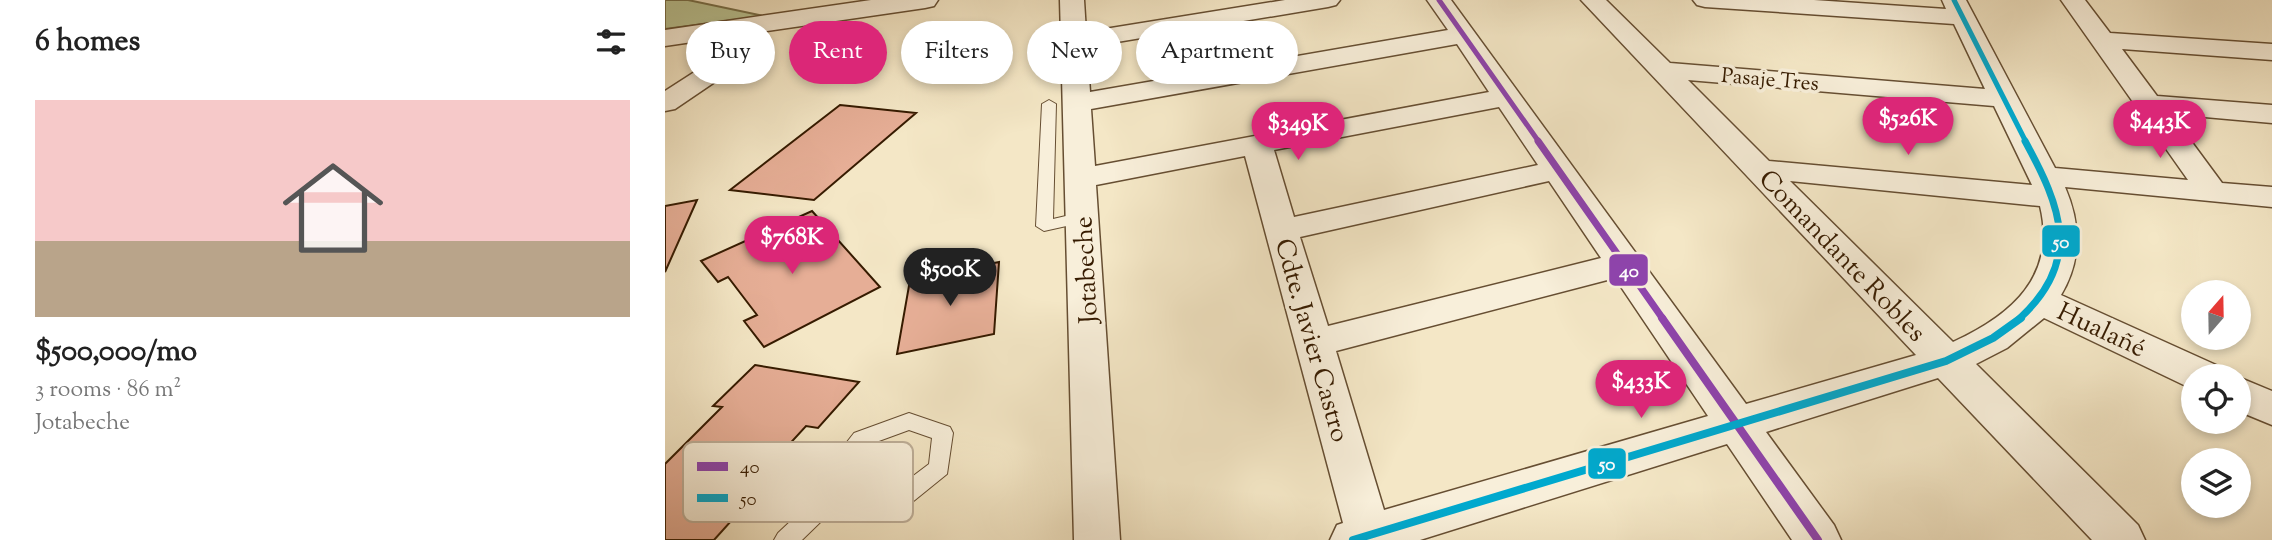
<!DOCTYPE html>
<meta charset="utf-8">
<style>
body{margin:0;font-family:"Sorts Mill Goudy",serif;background:#f6f6f6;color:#222;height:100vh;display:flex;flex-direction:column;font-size:26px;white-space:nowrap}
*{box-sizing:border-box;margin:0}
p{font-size:23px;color:#767676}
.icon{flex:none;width:38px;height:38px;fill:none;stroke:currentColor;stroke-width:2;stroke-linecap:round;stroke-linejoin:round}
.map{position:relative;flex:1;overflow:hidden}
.panel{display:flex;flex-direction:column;background:#fff;width:665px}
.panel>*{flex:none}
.hud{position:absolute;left:21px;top:21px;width:665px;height:63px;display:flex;gap:14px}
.needle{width:46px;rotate:20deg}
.buttons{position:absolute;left:1516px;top:280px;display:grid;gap:14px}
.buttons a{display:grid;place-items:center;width:70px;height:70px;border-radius:50%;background:#fff;box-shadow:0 4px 10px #0003;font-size:35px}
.price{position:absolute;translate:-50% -60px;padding:0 16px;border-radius:24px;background:#db2777;color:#fff;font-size:23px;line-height:46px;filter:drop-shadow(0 2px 4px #0008)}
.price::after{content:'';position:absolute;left:50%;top:42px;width:21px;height:16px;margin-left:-10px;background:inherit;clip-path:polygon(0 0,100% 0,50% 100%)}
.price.active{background:#222;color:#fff}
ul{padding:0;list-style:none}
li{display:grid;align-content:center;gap:14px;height:371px;padding:0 35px}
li+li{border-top:2px solid #e0e0e0}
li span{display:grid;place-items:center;height:217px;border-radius:0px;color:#555}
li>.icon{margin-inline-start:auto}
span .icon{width:126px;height:126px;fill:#fffc;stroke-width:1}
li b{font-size:30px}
h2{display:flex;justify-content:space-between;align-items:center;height:84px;padding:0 35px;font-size:30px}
.chip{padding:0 24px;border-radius:32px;background:#fff;box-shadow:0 4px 10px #0003;font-size:24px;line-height:63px}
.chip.active{background:#db2777;color:#fff}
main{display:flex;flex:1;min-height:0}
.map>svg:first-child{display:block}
</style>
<main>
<section class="panel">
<h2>6 homes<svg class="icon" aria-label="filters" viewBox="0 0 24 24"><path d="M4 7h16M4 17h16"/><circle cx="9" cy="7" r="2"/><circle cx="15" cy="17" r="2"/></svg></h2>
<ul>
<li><span style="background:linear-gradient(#f6c9c9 65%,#b9a48a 0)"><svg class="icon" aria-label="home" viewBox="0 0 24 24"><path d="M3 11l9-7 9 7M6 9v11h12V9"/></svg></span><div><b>$500,000/mo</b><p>3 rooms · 86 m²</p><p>Jotabeche</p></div></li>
</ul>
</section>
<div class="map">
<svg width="1607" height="540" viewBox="0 0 1607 540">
<rect width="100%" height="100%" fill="#f4e7c6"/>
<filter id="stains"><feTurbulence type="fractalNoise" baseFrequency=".00286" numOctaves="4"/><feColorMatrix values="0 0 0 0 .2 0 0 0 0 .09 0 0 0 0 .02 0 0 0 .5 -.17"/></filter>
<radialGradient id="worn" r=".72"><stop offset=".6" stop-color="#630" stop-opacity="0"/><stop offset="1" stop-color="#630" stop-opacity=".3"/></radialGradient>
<path fill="#bbc595" stroke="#78704a" stroke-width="2" d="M0,0H23L99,16L0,29Z"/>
<path fill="#e6ae96" stroke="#361b00" stroke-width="2" d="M175,105L251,113L149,200L65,190Z
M32,200L0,272V206Z
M147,211L215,287L99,347L79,321L92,315L63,277L53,282L36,261Z
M334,262L329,334L232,354L245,280Z
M90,365L194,382L153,428L141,426L75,498L85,500L49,540H0V464L57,407L48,406Z"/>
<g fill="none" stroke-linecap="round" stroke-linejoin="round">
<defs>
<path id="service" d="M384,100L391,104L388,219L418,212L426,217L424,221L379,231L371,226L377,104Z
M244,413L285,427L288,433L282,474L240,508L183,515L175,512L172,506L137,540H109L113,533L162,487L157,477L160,470L189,433ZM244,430L267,438L264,464L227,492L189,495L180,478L203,445Z"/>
<path id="minor" d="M395,0H419L421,32L620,0H675L671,5L663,7L422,47L425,92L783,30L762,0H786L1081,404L1251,355L916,0H941L1005,63L1320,89L1289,24L1040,7L1032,5L1028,0H1149L1281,9L1277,0H1301L1390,168L1523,180L1396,0H1420L1445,33L1607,44V60L1457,49L1492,96L1607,105V123L1506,114L1557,183L1607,187V207L1400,187C1416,224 1417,260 1396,295L1551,365L1557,376H1528V388L1523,387L1379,318L1342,348L1311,364L1473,525L1480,540H1427L1273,378L1101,432L1169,525L1176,540H1127L1062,444L755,540H665L672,525L678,523L580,156L431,185L455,540H409ZM792,44L824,92L430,166L426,109ZM1023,80L1329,106L1367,185L1104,161ZM834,107L873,165L629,217L609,150ZM884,181L936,258L663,326L635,237ZM1125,181L1375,206C1392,276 1347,315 1288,342ZM950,278L1043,416L719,510L671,351Z
M85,19L94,21L101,40L91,54L10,109L0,111V91L73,44L75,40L73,26L76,21Z
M1573,377L1607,391V425L1573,411Z"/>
<path id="tertiary" d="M206,0H273L269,6L260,8L0,46V30Z"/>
</defs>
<use href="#service" stroke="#664e32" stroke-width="2"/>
<use href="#minor" stroke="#664e32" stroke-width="3"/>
<use href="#tertiary" stroke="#664e32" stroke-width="3"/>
<use href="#service" fill="#f8efda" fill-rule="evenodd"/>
<use href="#minor" fill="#f8efda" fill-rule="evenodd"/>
<use href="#tertiary" fill="#f8efda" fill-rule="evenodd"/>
<defs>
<path id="bus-1-far2" d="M774,0L874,142"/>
<path id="bus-1-far1" d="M873,141L998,319"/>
<path id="bus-1" d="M997,318L1153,540"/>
<path id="bus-2-far2" d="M1289,0L1361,142"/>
<path id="bus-2-far1" d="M1354,319C1418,261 1396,207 1360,141"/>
<path id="bus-2" d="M688,540L1281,361L1328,338L1356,318"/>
</defs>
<use href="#bus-1-far2" stroke="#f8efda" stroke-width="10"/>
<use href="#bus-1-far1" stroke="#f8efda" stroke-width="12"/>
<use href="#bus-1" stroke="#f8efda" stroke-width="13"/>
<use href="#bus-2-far2" stroke="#f8efda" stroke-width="10"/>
<use href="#bus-2-far1" stroke="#f8efda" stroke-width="12"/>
<use href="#bus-2" stroke="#f8efda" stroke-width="13"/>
<use href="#bus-1-far2" stroke="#8e44ad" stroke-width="5"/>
<use href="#bus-1-far1" stroke="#8e44ad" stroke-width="7"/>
<use href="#bus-1" stroke="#8e44ad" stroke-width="8"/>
<use href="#bus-2-far2" stroke="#00a9ce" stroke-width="5"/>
<use href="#bus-2-far1" stroke="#00a9ce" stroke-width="7"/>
<use href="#bus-2" stroke="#00a9ce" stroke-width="8"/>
</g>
<g text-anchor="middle" stroke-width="7" stroke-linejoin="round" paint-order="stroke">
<g font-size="21" fill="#361b00" stroke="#f8efda">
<text transform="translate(1105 79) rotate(5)" y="7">Pasaje Tres</text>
</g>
<g font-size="26" fill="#361b00" stroke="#f8efda">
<text transform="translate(1178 255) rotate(46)" y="9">Comandante Robles</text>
<text transform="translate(420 270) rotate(-93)" y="9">Jotabeche</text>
<text transform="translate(1437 329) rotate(25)" y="9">Hualañé</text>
<text transform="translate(648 340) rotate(74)" y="9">Cdte. Javier Castro</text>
</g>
</g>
<rect x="18" y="442" width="230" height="80" rx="10" fill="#f8efda" stroke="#beaf99" stroke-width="2"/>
<rect x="32" y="462" width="31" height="9" fill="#8e44ad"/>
<rect x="32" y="494" width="31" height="8" fill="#00a9ce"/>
<g font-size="19" fill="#361b00">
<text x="75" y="473">40</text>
<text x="75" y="505">50</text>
</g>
<g stroke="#f8efda" stroke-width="2.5">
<rect x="1376" y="224" width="40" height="34" rx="7" fill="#00a9ce"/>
<rect x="943" y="253" width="41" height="34" rx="7" fill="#8e44ad"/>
<rect x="922" y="447" width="40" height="33" rx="7" fill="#00a9ce"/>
</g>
<g font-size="19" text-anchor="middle" font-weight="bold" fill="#fff">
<text x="1396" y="248">50</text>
<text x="964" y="277">40</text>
<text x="942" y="470">50</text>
</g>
<rect width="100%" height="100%" filter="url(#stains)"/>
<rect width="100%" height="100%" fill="url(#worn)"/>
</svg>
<div class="buttons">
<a><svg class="needle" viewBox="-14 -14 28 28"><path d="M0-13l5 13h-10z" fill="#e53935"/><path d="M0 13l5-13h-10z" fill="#767676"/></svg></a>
<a><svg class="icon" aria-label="locate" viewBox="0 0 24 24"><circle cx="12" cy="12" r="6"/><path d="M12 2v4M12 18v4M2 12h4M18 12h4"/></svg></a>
<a><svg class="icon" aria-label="layers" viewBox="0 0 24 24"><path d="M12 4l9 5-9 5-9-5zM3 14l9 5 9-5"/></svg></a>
</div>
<b class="price" style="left:1243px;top:157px">$526K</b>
<b class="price" style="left:1495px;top:160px">$443K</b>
<b class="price" style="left:633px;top:162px">$349K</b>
<b class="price" style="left:127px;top:276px">$768K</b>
<b class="price active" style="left:285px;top:308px">$500K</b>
<b class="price" style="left:976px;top:420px">$433K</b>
<div class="hud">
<a class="chip">Buy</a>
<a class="chip active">Rent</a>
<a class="chip">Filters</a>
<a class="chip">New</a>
<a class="chip">Apartment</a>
</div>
</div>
</main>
